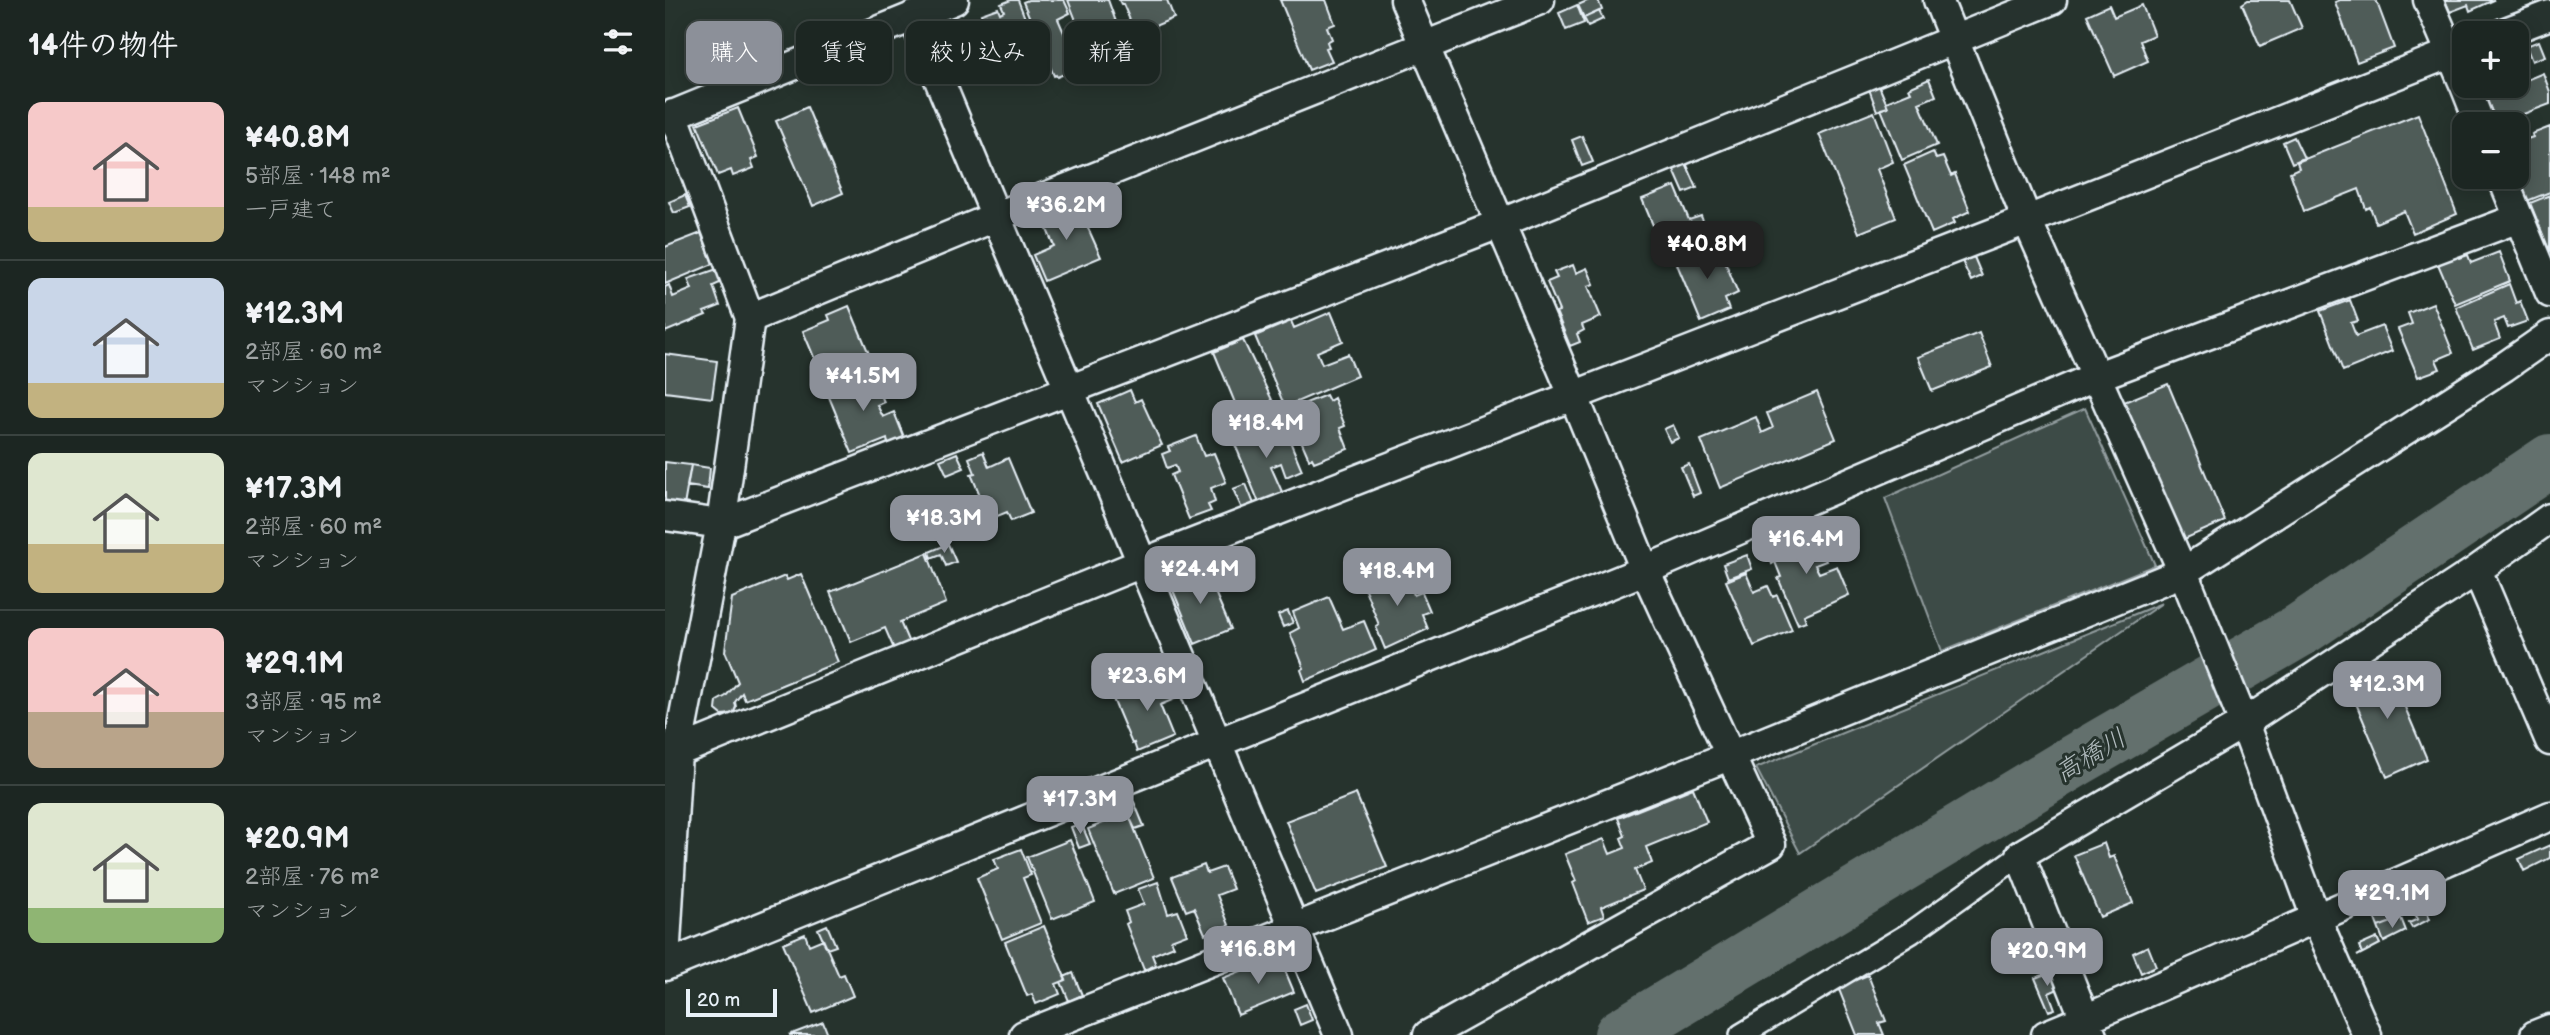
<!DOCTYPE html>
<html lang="ja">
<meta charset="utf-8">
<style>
body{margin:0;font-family:"Balsamiq Sans","Klee One",sans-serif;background:#29322f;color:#f1f3f6;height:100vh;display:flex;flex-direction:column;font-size:26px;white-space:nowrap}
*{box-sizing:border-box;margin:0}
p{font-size:23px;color:#a0a5a5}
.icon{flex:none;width:38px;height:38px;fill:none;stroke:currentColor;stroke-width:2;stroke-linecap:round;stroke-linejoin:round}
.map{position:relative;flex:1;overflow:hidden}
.drawer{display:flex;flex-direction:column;background:#1c2622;width:665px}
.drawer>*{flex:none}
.guide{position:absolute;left:21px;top:21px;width:665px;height:63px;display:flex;gap:14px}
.fabs{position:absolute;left:1787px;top:21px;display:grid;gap:14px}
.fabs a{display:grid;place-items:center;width:77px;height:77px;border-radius:14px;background:#1c2622;box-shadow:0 4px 18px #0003,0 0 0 2px #3a4340;font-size:35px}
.scale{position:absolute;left:21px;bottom:18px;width:91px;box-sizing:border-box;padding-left:7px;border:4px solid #e8f1f8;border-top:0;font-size:19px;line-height:24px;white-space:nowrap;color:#e8f1f8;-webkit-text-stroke:5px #26332d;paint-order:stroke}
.price{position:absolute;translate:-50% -60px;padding:0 16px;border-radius:14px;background:#8c9099;color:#fff;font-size:23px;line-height:46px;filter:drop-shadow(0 2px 4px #0008)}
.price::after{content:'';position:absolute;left:50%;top:42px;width:21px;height:16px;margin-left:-10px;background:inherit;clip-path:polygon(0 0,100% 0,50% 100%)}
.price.selected{background:#222;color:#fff}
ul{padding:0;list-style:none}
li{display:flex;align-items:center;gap:21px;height:175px;padding:0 28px}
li+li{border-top:2px solid #3a4340}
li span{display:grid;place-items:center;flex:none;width:196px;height:140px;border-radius:14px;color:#555}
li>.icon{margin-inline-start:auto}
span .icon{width:84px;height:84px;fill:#fffc;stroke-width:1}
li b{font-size:30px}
h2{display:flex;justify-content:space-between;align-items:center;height:84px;padding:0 28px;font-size:30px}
.tag{padding:0 24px;border-radius:14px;background:#1c2622;box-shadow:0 4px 18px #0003,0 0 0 2px #3a4340;font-size:24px;line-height:63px}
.tag.selected{background:#8c9099;color:#fff}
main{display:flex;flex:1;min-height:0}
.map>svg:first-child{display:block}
</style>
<main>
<section class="drawer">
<h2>14件の物件<svg class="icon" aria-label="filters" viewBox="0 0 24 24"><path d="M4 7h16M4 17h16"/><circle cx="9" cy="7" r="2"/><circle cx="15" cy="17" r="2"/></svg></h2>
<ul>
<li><span style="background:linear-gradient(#f6c9c9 75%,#c2b280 0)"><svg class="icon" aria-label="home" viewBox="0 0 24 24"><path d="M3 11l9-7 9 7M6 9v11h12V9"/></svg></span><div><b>¥40.8M</b><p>5部屋 · 148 m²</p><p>一戸建て</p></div></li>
<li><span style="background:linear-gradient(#c9d6e8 75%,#c2b280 0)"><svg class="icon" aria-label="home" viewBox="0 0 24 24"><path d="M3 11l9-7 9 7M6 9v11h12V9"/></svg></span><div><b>¥12.3M</b><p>2部屋 · 60 m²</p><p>マンション</p></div></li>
<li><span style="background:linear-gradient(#dfe7d0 65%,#c2b280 0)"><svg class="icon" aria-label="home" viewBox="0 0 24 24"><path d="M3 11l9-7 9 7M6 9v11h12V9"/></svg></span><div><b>¥17.3M</b><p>2部屋 · 60 m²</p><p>マンション</p></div></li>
<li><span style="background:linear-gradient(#f6c9c9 60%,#b9a48a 0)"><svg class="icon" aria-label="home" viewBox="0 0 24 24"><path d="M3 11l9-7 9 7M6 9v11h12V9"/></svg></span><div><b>¥29.1M</b><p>3部屋 · 95 m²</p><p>マンション</p></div></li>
<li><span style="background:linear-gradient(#dfe7d0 75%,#8fb573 0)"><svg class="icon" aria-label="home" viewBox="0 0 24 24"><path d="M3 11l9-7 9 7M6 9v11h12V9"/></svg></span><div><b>¥20.9M</b><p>2部屋 · 76 m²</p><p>マンション</p></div></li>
</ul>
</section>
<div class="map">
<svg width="1885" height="1035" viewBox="0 0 1885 1035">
<rect width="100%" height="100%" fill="#26332d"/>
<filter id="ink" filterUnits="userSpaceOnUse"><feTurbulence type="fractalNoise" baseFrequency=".0143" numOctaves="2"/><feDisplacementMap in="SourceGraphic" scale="14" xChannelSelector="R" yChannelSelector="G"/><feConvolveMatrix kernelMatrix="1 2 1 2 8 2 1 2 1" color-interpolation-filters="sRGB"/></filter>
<g filter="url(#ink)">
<path fill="#3e4b47" stroke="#939ea0" stroke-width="2" d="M1420,408L1490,565L1277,651L1220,498Z
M1497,603L1135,853L1091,768Z"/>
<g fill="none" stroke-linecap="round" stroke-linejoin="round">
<path stroke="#636f6d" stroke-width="54" d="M956,1035L1411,760L1635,630L1885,461"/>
</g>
<path fill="#505c59" stroke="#e8f1f8" stroke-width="2" d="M346,0H353L363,26L354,30L360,46L316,61V65L305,69L301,61L288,67L275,34L283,30L281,25L302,18L308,34L321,29L316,14L333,8L335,13L339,11L336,4Z
M363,0H399L405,13L393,19L403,42L410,38L422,65L392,77L391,75L389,76L358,2Z
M403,0H443L451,22L442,25L453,50L427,61Z
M454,0H502L509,18L471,34L458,4H456Z
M615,0H661L670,24L662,27L667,39L662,42L664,47L661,48L667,61L644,70Z
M924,0H933L937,10L919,18L913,5Z
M1583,0H1625L1637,28L1595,46L1577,4Z
M1675,0H1711L1729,48L1692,62L1670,2Z
M1780,0H1829L1805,11L1803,5L1785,12Z
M912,5L919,23L901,30L894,13Z
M1444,5L1449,17L1477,5L1489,35L1475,41L1483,61L1449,76L1422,15Z
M934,11L938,19L923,26L919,18Z
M1874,41L1880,56L1867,61L1861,46Z
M1852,65L1859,81L1878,73L1885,92V104L1832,124L1816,86H1852Z
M1264,79L1271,96L1254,103L1272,145L1237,160L1216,109L1223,107L1221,102L1246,92L1244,88Z
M1214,86L1223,107L1212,111L1204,89Z
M142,107L178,193L148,206L111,121Z
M73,108L93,157L86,160L89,168L68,176L66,170L53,175L32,124Z
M1209,112L1228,162L1212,169L1231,218L1194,233L1154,134Z
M1753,114L1792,214L1748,233L1739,211L1711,223L1705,207L1701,209L1694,189L1639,211L1625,172L1634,168L1632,162Z
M1885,127V192L1862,201L1852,166V155L1857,152L1853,142L1868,137L1867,134Z
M917,136L928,162L917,166L907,140Z
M1629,137L1639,158L1627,163L1618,142Z
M1268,152L1271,159L1278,157L1286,176L1290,174L1305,211L1288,219L1290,223L1267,233L1239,165Z
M1021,163L1032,188L1019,193L1008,168Z
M1010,186L1024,220L1036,216L1044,237L1000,254L977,199Z
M20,195L25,207L9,213L4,202Z
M1885,195V252L1865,203Z
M411,201L436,257L379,281L368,255L389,246L376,215Z
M36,233L48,264L0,284V247Z
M1045,242L1051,257L1057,254L1073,293L1060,299L1064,310L1036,322L1009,257Z
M1834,252L1845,281L1790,304L1773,264L1794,255L1795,258L1803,255L1806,263Z
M1309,257L1317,276L1306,281L1297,261Z
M908,265L911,273L922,268L929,284L923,286L936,317L917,325L919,330L912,334L915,342L905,346L891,312L894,311L882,282L892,278L889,272Z
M52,269L57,282L48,286L55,306L39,312L41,315L0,332V287L4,285L8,297L27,289L23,279Z
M1844,284L1851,303L1855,301L1863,321L1843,328L1839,318L1829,322L1835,339L1808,350L1791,307Z
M1685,300L1693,321L1686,323L1691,336L1717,326L1727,351L1678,371L1655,311Z
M1768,303L1788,353L1771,360L1775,369L1753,377L1733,329L1747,324L1743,313Z
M184,306L207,361L159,381L138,331L165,320L163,315Z
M666,312L678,341L652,352L657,364L683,354L692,376L620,407L590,336L626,321L629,328Z
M1314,333L1327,367L1267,391L1253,357Z
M578,340L610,406L577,420L549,352Z
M0,354L52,361L47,398L0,392Z
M206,370L219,402L212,405L218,417L229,412L239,437L223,444L222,439L187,453L162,392L172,388L170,384Z
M1503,384L1560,521L1517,540L1459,402Z
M465,390L470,402L476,399L497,445L458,462L433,404Z
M1152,392L1171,439L1055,488L1036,440L1091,417L1097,433L1108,428L1102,413Z
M661,395L664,401L669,398L680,426L675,428L683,449L649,462L647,458L644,459L623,410Z
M597,422L605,441L622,434L637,470L621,477L616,463L606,467L618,494L594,503L569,442L580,437L578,429Z
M1008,425L1014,438L1005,442L999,429Z
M531,436L539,456L549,453L561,482L546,488L550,502L543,505L546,511L524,519L506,475L513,472L510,465L502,468L497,454L505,451L503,447Z
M318,452L324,467L343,458L366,513L346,521L342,512L325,519L306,474L310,473L304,458Z
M292,453L299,468L282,475L275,460Z
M0,462L26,465L19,506L0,503Z
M1024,464L1035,493L1028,496L1016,467Z
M26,465L45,468L43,489L22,486Z
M581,484L589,504L577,509L568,489Z
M1146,534L1148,538L1151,537L1161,561L1150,565L1154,573L1172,566L1184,595L1139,615L1141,621L1133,624L1113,578L1116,577L1110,562L1107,564L1100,545L1111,540L1114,548Z
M283,544L291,562L281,566L276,554L266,558L264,552Z
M262,553L281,603L235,622L244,643L229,649L220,628L186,642L165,592Z
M1082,555L1087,569L1063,578L1058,564Z
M739,568L749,595L757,592L765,611L757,614L763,629L720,649L711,627L714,625L698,584Z
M540,569L566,629L530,644L505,583Z
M1081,573L1089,592L1103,586L1108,597L1112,595L1127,630L1089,646L1061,581Z
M136,574L173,662L80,700L77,693L70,702L71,707L68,714L57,715L51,710L52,701L61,696L73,682L60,651L67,598L120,576L122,580Z
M664,597L678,629L699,621L711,650L640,681L636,670L639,668L625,633L634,628L628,612Z
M623,611L628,623L618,627L613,615Z
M1722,665L1762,759L1722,777L1682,682Z
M503,675L512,698L495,705L508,737L472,752L469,743L467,744L448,699Z
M1028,788L1042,822L981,847L987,863L970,870L978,890L936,907L939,916L923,922L908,883L911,881L900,854L939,839L945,854L960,848L956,838L960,836L953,818Z
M691,794L722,867L651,894L621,821Z
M469,802L479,826L470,829L462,811L439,821L436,815Z
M463,813L489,878L449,894L423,829Z
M416,823L425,844L414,848L406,827Z
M405,840L430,902L387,919L362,857Z
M1439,843L1444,858L1449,856L1468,903L1435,917L1409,855Z
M1885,845V858L1859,871L1854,859Z
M356,849L366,875L358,878L376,923L337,939L312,878L333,869L329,859Z
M539,865L542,873L559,867L568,889L552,895L564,925L540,934L529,908L521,911L507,877Z
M493,882L503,914L513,911L522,934L506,940L509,946L487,955L491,965L479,970L461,924L464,922L460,911L479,904L473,889Z
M1721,908L1727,922L1713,927L1708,914Z
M1761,909L1765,919L1747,928L1744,923L1753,919L1750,914Z
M1736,918L1741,931L1719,942L1713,927Z
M162,925L171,946L162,949L153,929Z
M379,926L401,980L391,984L395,994L371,1004L367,994L362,996L340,942Z
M140,934L144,945L158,939L174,976L179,974L188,996L148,1013L118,943Z
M1712,938L1715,944L1692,956L1697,953L1694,946Z
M1483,946L1491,966L1476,973L1468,953Z
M611,951L615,959L611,957L593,964L591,958Z
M611,957L614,964L617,963L629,992L573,1015L558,978Z
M1386,972L1393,989L1384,993L1390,1009L1384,1011L1370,978Z
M408,973L417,995L404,1001L396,982L401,980L399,977Z
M1203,975L1221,1021L1214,1023L1219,1035H1192L1173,987Z
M641,1004L647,1020L635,1025L629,1009Z
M158,1022L163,1035H124Z"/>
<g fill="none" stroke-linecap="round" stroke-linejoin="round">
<defs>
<path id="pedestrian" d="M1076,1035L1247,932L1355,855"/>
<path id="minor" d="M740,0L909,397L980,570L1106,844L763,1035
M1273,0L1362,220L1518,572L1579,723L1651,918L1702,1035
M1763,0L1799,84
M1838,33L1885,15
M1800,86L1815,124
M8,114L85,318
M0,118L289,0
M1854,218L1885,293
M0,516L56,524L834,224L1387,0
M1812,570L1885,741
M12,752L477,563C401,380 322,199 248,16
M0,961L12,752L56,524L85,318L330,217L875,0
M0,966L980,570L1430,377L1854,218L1837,177
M359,1035L1064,756L1518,572L1839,367L1885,335
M674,1035L477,563L1362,220L1799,48
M1381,1035L1420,1019L1355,855L1579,723L1812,570L1885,518
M1427,1035L1420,1019L1885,816
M1870,1035L1885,1029"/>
</defs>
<use href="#pedestrian" stroke="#e8f1f8" stroke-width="26"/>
<use href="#minor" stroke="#e8f1f8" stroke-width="33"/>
<use href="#pedestrian" stroke="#26332d" stroke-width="21"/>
<use href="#minor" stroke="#26332d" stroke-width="28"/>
</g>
</g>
<g text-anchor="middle" stroke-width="6" stroke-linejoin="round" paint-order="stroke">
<g font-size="26" font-style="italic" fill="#b3bdc0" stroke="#26332d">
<text transform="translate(1425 755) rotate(-31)" y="9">高橋川</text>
</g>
</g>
</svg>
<div class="fabs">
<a>+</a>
<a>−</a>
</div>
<div class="scale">20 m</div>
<b class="price" style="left:401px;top:242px">¥36.2M</b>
<b class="price selected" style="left:1042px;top:281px">¥40.8M</b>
<b class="price" style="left:198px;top:413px">¥41.5M</b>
<b class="price" style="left:601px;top:460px">¥18.4M</b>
<b class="price" style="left:279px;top:555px">¥18.3M</b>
<b class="price" style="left:1141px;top:576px">¥16.4M</b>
<b class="price" style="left:535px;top:606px">¥24.4M</b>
<b class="price" style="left:732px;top:608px">¥18.4M</b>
<b class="price" style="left:482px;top:713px">¥23.6M</b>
<b class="price" style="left:1722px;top:721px">¥12.3M</b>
<b class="price" style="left:415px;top:836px">¥17.3M</b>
<b class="price" style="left:1727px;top:930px">¥29.1M</b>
<b class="price" style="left:593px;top:986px">¥16.8M</b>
<b class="price" style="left:1382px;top:988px">¥20.9M</b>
<div class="guide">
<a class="tag selected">購入</a>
<a class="tag">賃貸</a>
<a class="tag">絞り込み</a>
<a class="tag">新着</a>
</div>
</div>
</main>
